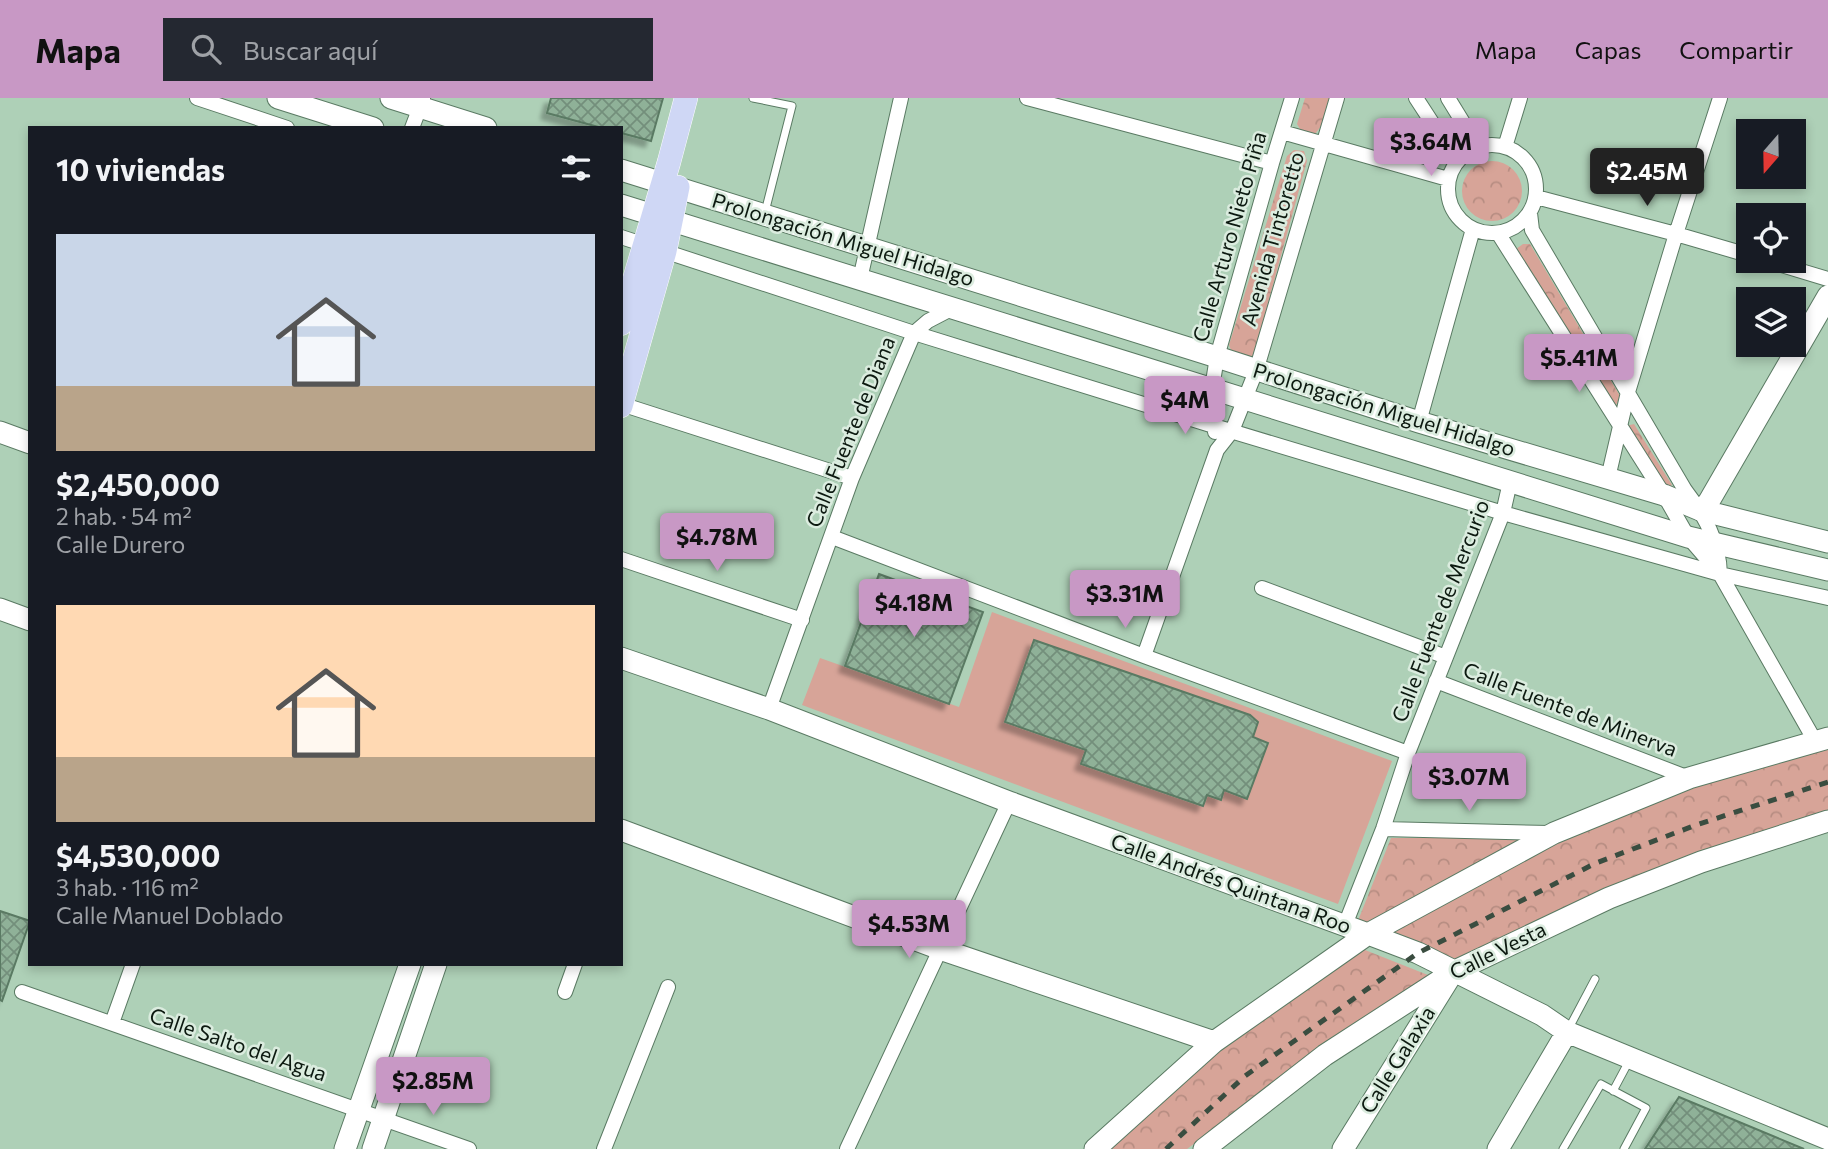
<!DOCTYPE html>
<html lang="es">
<meta charset="utf-8">
<style>
body{margin:0;font-family:Commissioner,sans-serif;background:#242831;color:#f1f3f6;height:100vh;display:flex;flex-direction:column;font-size:26px;white-space:nowrap}
*{box-sizing:border-box;margin:0}
p{font-size:23px;color:#9ea1a6}
.icon{flex:none;width:38px;height:38px;fill:none;stroke:currentColor;stroke-width:2;stroke-linecap:round;stroke-linejoin:round}
.map{position:relative;flex:1;overflow:hidden}
.drawer{position:absolute;left:28px;top:28px;width:595px;height:840px;display:flex;flex-direction:column;background:#171b24;border-radius:0px;box-shadow:0 4px 10px #0003}
.drawer>*{flex:none}
.needle{width:46px;rotate:200deg}
.tools{position:absolute;left:1736px;top:21px;display:grid;gap:14px}
.tools a{display:grid;place-items:center;width:70px;height:70px;border-radius:0px;background:#171b24;box-shadow:0 4px 10px #0003;font-size:35px}
.price{position:absolute;translate:-50% -60px;padding:0 16px;border-radius:7px;background:#c898c5;color:#111;font-size:23px;line-height:46px;filter:drop-shadow(0 2px 4px #0008)}
.price::after{content:'';position:absolute;left:50%;top:42px;width:21px;height:16px;margin-left:-10px;background:inherit;clip-path:polygon(0 0,100% 0,50% 100%)}
.price.selected{background:#222;color:#fff}
ul{padding:0;list-style:none}
li{display:grid;align-content:center;gap:14px;height:371px;padding:0 28px}
li span{display:grid;place-items:center;height:217px;border-radius:0px;color:#555}
li>.icon{margin-inline-start:auto}
span .icon{width:126px;height:126px;fill:#fffc;stroke-width:1}
li b{font-size:30px}
h2{display:flex;justify-content:space-between;align-items:center;height:84px;padding:0 28px;font-size:30px}
header{display:flex;align-items:center;gap:42px;box-sizing:border-box;height:98px;padding:0 35px;background:#c898c5;color:#111}
header strong{font-size:33px}
nav{display:flex;gap:38px;margin-inline-start:auto;font-size:24px}
.search{width:490px;height:63px;background:#242831;display:flex;align-items:center;gap:18px;box-sizing:border-box;padding:0 24px;border-radius:0px;color:#9ea1a6;font-size:26px}
.map>svg:first-child{display:block}
</style>
<header>
<strong>Mapa</strong>
<div class="search"><svg class="icon" aria-label="search" viewBox="0 0 24 24"><circle cx="10" cy="10" r="6"/><path d="M15 15l6 6"/></svg>Buscar aquí</div>
<nav><a>Mapa</a><a>Capas</a><a>Compartir</a></nav>
</header>
<div class="map">
<svg width="1828" height="1051" viewBox="0 0 1828 1051">
<defs>
<pattern id="forest-crowns" width="20" height="18" patternUnits="userSpaceOnUse" patternTransform="scale(1.75)"><rect width="20" height="18" fill="#d7a498"/><path d="M2 6a3 3 0 1 1 6 0M12 15a3 3 0 1 1 6 0" fill="none" stroke="#b78d82"/></pattern>
<pattern id="building-cross-hatch" width="8" height="8" patternUnits="userSpaceOnUse" patternTransform="scale(1.75)"><rect width="8" height="8" fill="#8fb198"/><path d="M0 0l8 8M0 8l8-8" fill="none" stroke="#738f7b"/></pattern>
<filter id="shadow"><feDropShadow dx="-6" dy="6" stdDeviation="2" flood-color="#0004"/></filter>
</defs>
<rect width="100%" height="100%" fill="#aed0b7"/>
<path fill="#d7a498" d="M992,514L1392,663L1338,806L802,607L820,560L959,609Z"/>
<path fill="url(#forest-crowns)" d="M1305,0H1330L1321,28L1313,39L1303,36L1297,26Z
M1294,52L1304,53L1307,63L1254,256L1247,263L1232,255L1229,247L1287,58Z
M1462 93a30 30 0 1 1 60 0a30 30 0 1 1-60 0Z
M1523,146H1530L1620,298L1615,310L1516,151Z
M1634,326L1672,387L1667,393L1626,328Z
M1828,642V713L1462,864L1435,854L1416,842L1405,843L1394,835L1395,826L1580,729Z
M1391,740H1524L1369,828L1357,825Z
M1360,850L1433,879L1331,945L1187,1051H1109L1226,946Z"/>
<path fill="url(#building-cross-hatch)" stroke="#5a7a63" stroke-width="2" filter="url(#shadow)" d="M551,0H663L651,43L621,35V30H602L547,15Z
M879,476L983,514L949,606L845,568Z
M1034,542L1250,617L1258,624L1253,639L1268,645L1247,701L1224,692L1221,702L1207,697L1203,708L1081,666L1086,652L1005,624Z
M0,813L30,823L2,903L0,902Z
M1679,999L1804,1051H1645Z"/>
<g fill="none" stroke-linecap="round" stroke-linejoin="round">
<defs>
<path id="lane" d="M753,0L792,8L765,114
M1569,930L1595,881
M1613,993L1629,963
M1563,1051L1601,986L1646,1010L1624,1051"/>
<path id="street" d="M197,0L287,30
M1027,0L1272,65
M1416,0L1457,63
M1448,0L1478,49
M412,30L423,1
M1282,34L1448,81
M1448 91a44 44 0 1 1 88 0a44 44 0 1 1-88 0Z
M1505,49L1520,0
M1536,99L1676,136L1748,157
M1530,115L1532,132L1685,392C1705,418 1719,443 1720,476
M1498,135L1664,397L1688,439L1720,476L1815,643
M621,139L914,235L1214,328L1503,415L1720,476L1828,500
M1768,163L1828,181
M860,181L901,0
M621,306L852,380
M1419,324L1473,131
M1215,334L1212,290L1217,259L1272,65L1292,0
M1608,380L1628,294L1676,136L1720,0
M832,439L1144,558L1408,655
M621,461L802,522
M1262,490L1446,559
M1144,558L1217,352L1232,333L1256,273L1337,0
M1436,583L1689,680
M769,611L852,380L914,235L928,223L953,210
M1383,731L1549,735
M1345,827L1383,731L1408,655L1503,415L1510,384
M22,894L469,1051
M565,894L575,866
M112,925L133,866
M604,1051L668,889
M847,1051L1009,704"/>
<path id="secondary" d="M278,0L373,30
M391,0L486,30
M621,72L1217,259L1419,324L1664,397L1700,412L1828,444
M621,107L1688,439L1828,472
M0,334L30,345
M1700,412L1708,405L1828,198
M0,511L30,522
M621,560L769,611L1009,704L1368,836L1418,855L1542,917L1567,934L1828,1041
M621,732L940,851L1214,944
M345,1051L410,866
M373,1051L436,866
M1095,1051L1214,944L1368,836L1554,735L1689,680L1828,640
M1204,1051L1325,957L1453,874L1609,800L1701,764L1828,723
M1343,1051L1450,879
M1498,1051L1567,934"/>
<path id="primary" d="M621,226L669,64L686,0
M621,308L665,153L678,89"/>
</defs>
<use href="#lane" stroke="#5a7a63" stroke-width="9"/>
<use href="#street" stroke="#5a7a63" stroke-width="16"/>
<use href="#secondary" stroke="#5a7a63" stroke-width="23"/>
<use href="#primary" stroke="#fff" stroke-width="24"/>
<use href="#lane" stroke="#fff" stroke-width="7"/>
<use href="#street" stroke="#fff" stroke-width="14"/>
<use href="#secondary" stroke="#fff" stroke-width="21"/>
<use href="#primary" stroke="#cfd7f5" stroke-width="23"/>
<path stroke="#3a4d40" stroke-width="5" stroke-dasharray="9 9" stroke-linecap="butt" d="M1166,1051L1245,978L1418,855L1596,765L1696,727L1828,684"/>
</g>
<g text-anchor="middle" stroke-width="5" stroke-linejoin="round" paint-order="stroke">
<g font-size="21" fill="#0c1910" stroke="#dbecdf">
<text transform="translate(1230 139) rotate(-74)" y="7">Calle Arturo Nieto Piña</text>
<text transform="translate(1273 141) rotate(-74)" y="7">Avenida Tintoretto</text>
<text transform="translate(843 142) rotate(17)" y="7">Prolongación Miguel Hidalgo</text>
<text transform="translate(1384 312) rotate(17)" y="7">Prolongación Miguel Hidalgo</text>
<text transform="translate(851 334) rotate(-68)" y="7">Calle Fuente de Diana</text>
<text transform="translate(1441 513) rotate(-69)" y="7">Calle Fuente de Mercurio</text>
<text transform="translate(1570 612) rotate(21)" y="7">Calle Fuente de Minerva</text>
<text transform="translate(1231 786) rotate(20)" y="7">Calle Andrés Quintana Roo</text>
<text transform="translate(1498 853) rotate(-26)" y="7">Calle Vesta</text>
<text transform="translate(238 947) rotate(19)" y="7">Calle Salto del Agua</text>
<text transform="translate(1398 962) rotate(-58)" y="7">Calle Galaxia</text>
</g>
</g>
</svg>
<div class="tools">
<a><svg class="needle" viewBox="-14 -14 28 28"><path d="M0-13l5 13h-10z" fill="#e53935"/><path d="M0 13l5-13h-10z" fill="#9ea1a6"/></svg></a>
<a><svg class="icon" aria-label="locate" viewBox="0 0 24 24"><circle cx="12" cy="12" r="6"/><path d="M12 2v4M12 18v4M2 12h4M18 12h4"/></svg></a>
<a><svg class="icon" aria-label="layers" viewBox="0 0 24 24"><path d="M12 4l9 5-9 5-9-5zM3 14l9 5 9-5"/></svg></a>
</div>
<b class="price" style="left:1431px;top:80px">$3.64M</b>
<b class="price selected" style="left:1647px;top:110px">$2.45M</b>
<b class="price" style="left:1579px;top:296px">$5.41M</b>
<b class="price" style="left:1185px;top:338px">$4M</b>
<b class="price" style="left:717px;top:475px">$4.78M</b>
<b class="price" style="left:1125px;top:532px">$3.31M</b>
<b class="price" style="left:914px;top:541px">$4.18M</b>
<b class="price" style="left:1469px;top:715px">$3.07M</b>
<b class="price" style="left:909px;top:862px">$4.53M</b>
<b class="price" style="left:433px;top:1019px">$2.85M</b>
<section class="drawer">
<h2>10 viviendas<svg class="icon" aria-label="filters" viewBox="0 0 24 24"><path d="M4 7h16M4 17h16"/><circle cx="9" cy="7" r="2"/><circle cx="15" cy="17" r="2"/></svg></h2>
<ul>
<li><span style="background:linear-gradient(#c9d6e8 70%,#b9a48a 0)"><svg class="icon" aria-label="home" viewBox="0 0 24 24"><path d="M3 11l9-7 9 7M6 9v11h12V9"/></svg></span><div><b>$2,450,000</b><p>2 hab. · 54 m²</p><p>Calle Durero</p></div></li>
<li><span style="background:linear-gradient(#ffd9b3 70%,#b9a48a 0)"><svg class="icon" aria-label="home" viewBox="0 0 24 24"><path d="M3 11l9-7 9 7M6 9v11h12V9"/></svg></span><div><b>$4,530,000</b><p>3 hab. · 116 m²</p><p>Calle Manuel Doblado</p></div></li>
</ul>
</section>
</div>
